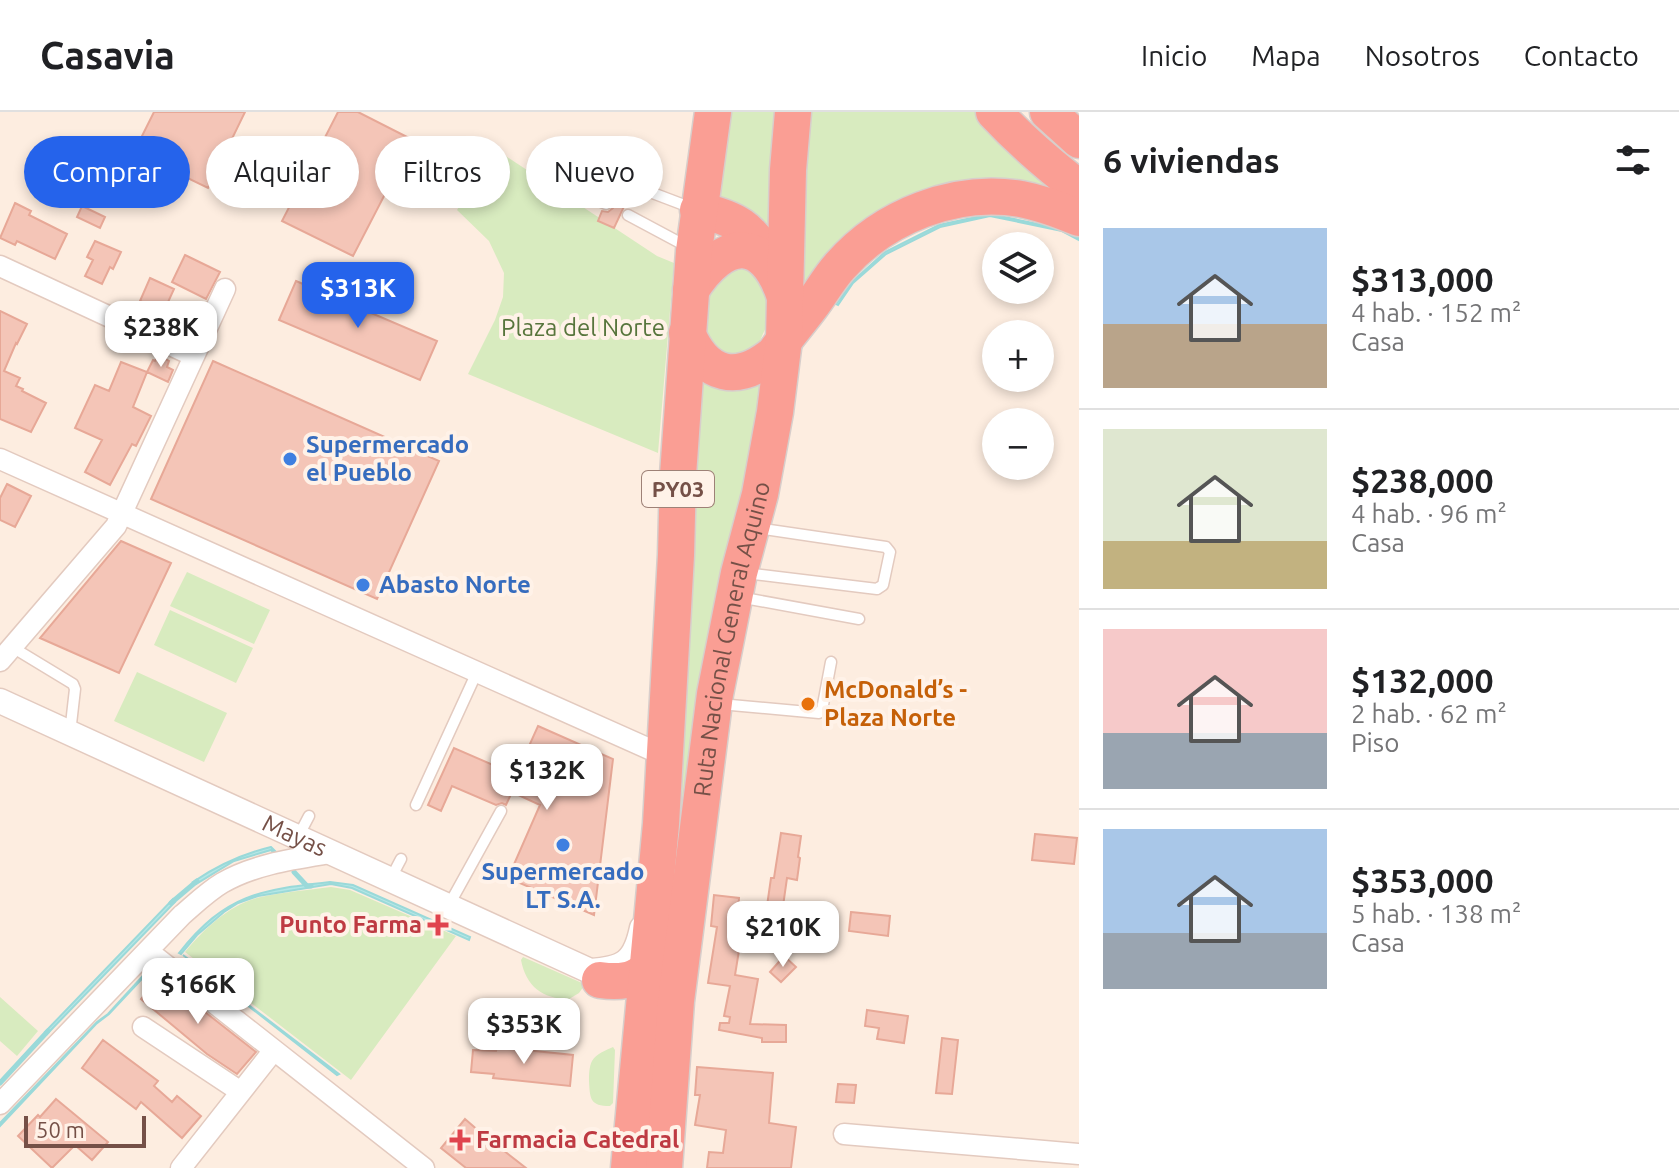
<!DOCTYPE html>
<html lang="es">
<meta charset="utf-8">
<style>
body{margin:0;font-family:Ubuntu,sans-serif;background:#f6f6f6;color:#202124;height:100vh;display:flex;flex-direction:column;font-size:30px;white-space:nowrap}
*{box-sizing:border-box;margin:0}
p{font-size:26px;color:#757577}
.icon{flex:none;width:44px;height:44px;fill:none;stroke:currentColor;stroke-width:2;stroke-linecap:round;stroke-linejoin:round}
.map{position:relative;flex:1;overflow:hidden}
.sheet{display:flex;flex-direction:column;background:#fff;width:600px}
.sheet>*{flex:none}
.guide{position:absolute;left:24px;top:24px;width:760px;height:72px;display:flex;gap:16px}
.tools{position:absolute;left:982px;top:120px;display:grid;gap:16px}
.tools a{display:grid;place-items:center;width:72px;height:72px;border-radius:50%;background:#fff;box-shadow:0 4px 12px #0003;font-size:40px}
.scale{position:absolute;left:24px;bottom:20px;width:122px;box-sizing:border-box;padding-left:8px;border:4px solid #755047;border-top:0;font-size:22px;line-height:28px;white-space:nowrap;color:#755047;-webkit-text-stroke:6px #fff2e8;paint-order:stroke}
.price{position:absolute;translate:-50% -68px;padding:0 18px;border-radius:16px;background:#fff;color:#222;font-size:26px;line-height:52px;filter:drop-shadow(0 2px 4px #0008)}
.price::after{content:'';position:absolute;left:50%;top:48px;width:24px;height:18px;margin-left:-12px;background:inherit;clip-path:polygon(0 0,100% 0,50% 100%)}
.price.selected{background:#2563eb;color:#fff}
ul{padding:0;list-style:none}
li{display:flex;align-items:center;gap:24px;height:200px;padding:0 24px}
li+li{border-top:2px solid #e0e0e0}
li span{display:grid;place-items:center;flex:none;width:224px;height:160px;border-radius:0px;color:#555}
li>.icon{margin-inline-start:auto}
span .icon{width:96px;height:96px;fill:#fffc;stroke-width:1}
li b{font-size:34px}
h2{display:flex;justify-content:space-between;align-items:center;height:96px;padding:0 24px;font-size:34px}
.pill{padding:0 28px;border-radius:36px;background:#fff;box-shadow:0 4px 12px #0003;font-size:28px;line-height:72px}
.pill.selected{background:#2563eb;color:#fff}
header{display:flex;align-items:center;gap:48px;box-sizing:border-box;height:112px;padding:0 40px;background:#fff;border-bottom:2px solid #e0e0e0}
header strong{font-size:38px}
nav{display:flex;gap:44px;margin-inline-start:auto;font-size:28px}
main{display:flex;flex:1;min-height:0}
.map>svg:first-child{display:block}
</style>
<header>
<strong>Casavia</strong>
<nav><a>Inicio</a><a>Mapa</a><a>Nosotros</a><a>Contacto</a></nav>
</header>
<main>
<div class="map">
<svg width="1079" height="1056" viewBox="0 0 1079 1056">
<rect width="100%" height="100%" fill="#fdede0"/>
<path fill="#d8ebbf" d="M721,0H781L771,120C753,103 737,89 712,83Z
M807,0H980L1079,94L988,78L809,179L802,173Z
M495,37L657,144L674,151L658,341L468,262L495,208L503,185L504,161L489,129L457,98Z
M748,151L769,184L766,215L759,231L740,245L722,243C718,237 712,232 709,227C702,216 709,178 714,166Z
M698,262L764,267L667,815Z
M187,460L270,498L254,532L170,494Z
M170,498L253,536L236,571L154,533Z
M137,560L227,601L204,650L114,609Z
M331,775L350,778L456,824L351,968L185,840C205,816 230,792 261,785C284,780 308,778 331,775Z
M523,845L582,871L584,874L579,881L569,887C542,887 526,874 521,848Z
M0,885L38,919L17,944L0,929Z
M613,935L615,938L613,991L610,994C590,994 590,987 589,969C589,963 589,955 592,949C596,942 606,938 613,935Z"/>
<path fill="#b5e7e6" stroke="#9ad9d9" stroke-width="2" d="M990,102L1062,117L1079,126V128L1062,119L990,104L940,115L886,142L853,171L838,193L836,192L852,170L885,140L939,113Z
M271,735L276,740L274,741L271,738L234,749L196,772L193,770C218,753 242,742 271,735Z
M330,770L353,773L470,825L469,828L352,776L331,772L258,784L238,791L224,800L197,823L181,842L179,841C226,782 259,778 330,770Z
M173,787L175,790L47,922L45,920Z
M183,843L339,962L337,963Z
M152,854L153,855L109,902L96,912L0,1014V1011L97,910L108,902Z"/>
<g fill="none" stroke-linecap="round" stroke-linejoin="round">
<path stroke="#9ad9d9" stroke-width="5" d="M294,760L307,774H311
M171,791L197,769
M0,971L48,919"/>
</g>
<path fill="#f4c5b7" stroke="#e7a897" stroke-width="2" d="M154,0H245L208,76L134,40Z
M338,0H358L413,28L353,144L282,109Z
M625,50L641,58L614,116L598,109L602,99L608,100L613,96L614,90L609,85Z
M15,91L31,99L29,103L67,122L55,147L17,129L15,133L0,126Z
M82,94L105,105L100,116L77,105Z
M95,129L121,140L113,157L110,155L102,172L85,164L93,148L87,145Z
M185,143L220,160L206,187L172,170Z
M150,166L174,177L164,199L140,189Z
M296,169L437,229L420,268L279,208Z
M0,199L27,212L17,232L16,231L4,259L20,266L16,274L23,277L22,279L46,291L31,320L0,307Z
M158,243L169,249L167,255L173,258L168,270L147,260L153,248L155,249Z
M213,249L439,349L377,487L151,387Z
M121,250L147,260L133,295L151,304L136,334L132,332L110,373L85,360L102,328L75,316L95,273L109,279Z
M7,372L31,384L15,415L0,408V386Z
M121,429L171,451L119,561L40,526Z
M538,614L613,647L594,803L508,766L540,693L512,680L506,693L502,691L496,693L452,674L441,699L428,693L454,636L516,663Z
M781,721L801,724L798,745L800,746L797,768L787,766L782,801H804V821L742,820L735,863L758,867L750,912L786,913V930H762V926L719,918L720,911H729L730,905L724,904L730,874L708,871L717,815L711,814L714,783L739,786L738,800L766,801L771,766H774Z
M1035,722L1077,726L1074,752L1032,748Z
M851,800L890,804L888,824L849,819Z
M784,844L796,855L781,870L770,860Z
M159,864L256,940L237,962L207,942L141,887Z
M867,898L908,904L904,931L877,927L879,916L865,914Z
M942,926L958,928L952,982L936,981Z
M103,928L158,969L154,974L172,990L177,984L201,1004L182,1026L141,990L136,997L82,956Z
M497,935L573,943L570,974L493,966L494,962L471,960L473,938L496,939Z
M697,955L773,961L769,1011L796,1015L791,1056H707L709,1040L723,1041L726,1018L695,1013L700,983H695Z
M838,972L856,973L854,991L836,990Z
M56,987L108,1030L92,1048L75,1033L52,1056L18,1024L38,1003L40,1005Z
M465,1007L480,1020L526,1056H466L441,1036Z"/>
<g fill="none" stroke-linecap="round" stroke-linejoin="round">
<defs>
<path id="service" d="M642,77L692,96
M577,79L606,92
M628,103L686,134
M745,461L877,477L883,473L890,440L886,435L757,416
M739,485L859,507
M12,535L73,572L75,577L70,621
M720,592L819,601L822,598L831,550
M416,693L477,560
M298,725L309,704
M391,766L401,747
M449,793L501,699"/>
<path id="minor" d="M0,154L194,244
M0,347L665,644
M0,549L116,414L225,177
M148,839L424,1056
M143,915L241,980
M0,992L182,803C195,792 207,780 222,771C255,752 294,747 331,741
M844,1022L1079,1042
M181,1056L274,938"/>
<g id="tertiary">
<path id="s1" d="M0,589L590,859C624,857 635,850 642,816"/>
</g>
<g id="motorway">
<path d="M994,0C1020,28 1049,53 1079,76"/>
<path d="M1048,0L1079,28"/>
<path d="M698,98C735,106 752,115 770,151"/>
<path d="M691,178C724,126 764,122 785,185"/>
<path d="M687,221C706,265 737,272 774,242C786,225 799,210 811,194C821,181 829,166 840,154C884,104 955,76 1021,87C1042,91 1060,98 1079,106"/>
<path d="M600,868C630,872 642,866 660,842"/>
<path d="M629,1056L661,712L676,443L678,363L694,139L713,0"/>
<path id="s2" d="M664,1056L676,889L715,582L739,461L760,382L775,300L784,228L788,58L793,0"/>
</g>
</defs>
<use href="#service" stroke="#e3cabf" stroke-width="13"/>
<use href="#minor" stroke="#e3cabf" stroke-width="23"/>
<use href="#tertiary" stroke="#e3cabf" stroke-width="27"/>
<use href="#motorway" stroke="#d8cecb" stroke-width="39"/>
<use href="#service" stroke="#fff" stroke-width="10"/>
<use href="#minor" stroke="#fff" stroke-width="20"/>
<use href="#tertiary" stroke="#fff" stroke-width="24"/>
<use href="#motorway" stroke="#fa9e94" stroke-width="36"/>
</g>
<g fill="#3f7fe0" stroke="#fff2e8" stroke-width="3">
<circle cx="290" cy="347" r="8"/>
<circle cx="363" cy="473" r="8"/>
<circle cx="563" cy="733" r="8"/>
</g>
<circle fill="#e8710a" stroke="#fff2e8" stroke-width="3" cx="808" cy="592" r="8"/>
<g fill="#e0444e" stroke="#fff2e8" stroke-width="3">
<path d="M434 801h8v8h8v8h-8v8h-8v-8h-8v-8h8z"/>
<path d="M456 1016h8v8h8v8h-8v8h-8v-8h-8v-8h8z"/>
</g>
<g text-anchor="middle" stroke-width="8" stroke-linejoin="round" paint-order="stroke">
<rect fill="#fff2e8" stroke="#9e8177" stroke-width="2" x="642" y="359" width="72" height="36" rx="6"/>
<g font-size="22" font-weight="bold" fill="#755047">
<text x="678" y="385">PY03</text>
</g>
<g font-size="24" fill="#57753c" stroke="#fff2e8">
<text x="583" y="224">Plaza del Norte</text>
</g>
<g font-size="24" font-weight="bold" fill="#366cbe" stroke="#fff2e8" text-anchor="start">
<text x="306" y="341">Supermercado<tspan x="306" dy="28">el Pueblo</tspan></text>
<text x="379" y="481">Abasto Norte</text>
<text x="563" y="768" text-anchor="middle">Supermercado<tspan x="563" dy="28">LT S.A.</tspan></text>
</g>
<g font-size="24" fill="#755047" stroke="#fff2e8">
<text dy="8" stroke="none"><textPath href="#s2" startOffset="534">Ruta Nacional General Aquino</textPath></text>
<text dy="8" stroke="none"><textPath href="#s1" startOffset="324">Mayas</textPath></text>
</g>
<g font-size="24" font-weight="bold" fill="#c56008" stroke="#fff2e8" text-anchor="start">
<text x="824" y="586">McDonald’s -<tspan x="824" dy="28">Plaza Norte</tspan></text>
</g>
<g font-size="24" font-weight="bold" fill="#be3a42" stroke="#fff2e8" text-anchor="end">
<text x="422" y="821">Punto Farma</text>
<text x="476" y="1036" text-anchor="start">Farmacia Catedral</text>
</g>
</g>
</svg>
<div class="tools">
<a><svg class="icon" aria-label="layers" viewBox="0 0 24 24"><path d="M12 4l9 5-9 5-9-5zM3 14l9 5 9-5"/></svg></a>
<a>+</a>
<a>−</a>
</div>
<div class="scale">50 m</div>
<b class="price selected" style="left:358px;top:218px">$313K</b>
<b class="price" style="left:161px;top:257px">$238K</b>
<b class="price" style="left:547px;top:700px">$132K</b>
<b class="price" style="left:783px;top:857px">$210K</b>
<b class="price" style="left:198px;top:914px">$166K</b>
<b class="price" style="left:524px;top:954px">$353K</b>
<div class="guide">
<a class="pill selected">Comprar</a>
<a class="pill">Alquilar</a>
<a class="pill">Filtros</a>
<a class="pill">Nuevo</a>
</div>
</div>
<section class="sheet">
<h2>6 viviendas<svg class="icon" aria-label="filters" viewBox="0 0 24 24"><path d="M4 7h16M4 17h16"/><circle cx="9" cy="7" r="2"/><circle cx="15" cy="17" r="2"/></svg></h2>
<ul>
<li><span style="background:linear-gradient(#a9c7e8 60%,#b9a48a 0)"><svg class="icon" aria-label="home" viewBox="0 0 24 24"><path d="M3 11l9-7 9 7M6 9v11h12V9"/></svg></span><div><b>$313,000</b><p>4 hab. · 152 m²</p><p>Casa</p></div></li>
<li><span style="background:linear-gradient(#dfe7d0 70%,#c2b280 0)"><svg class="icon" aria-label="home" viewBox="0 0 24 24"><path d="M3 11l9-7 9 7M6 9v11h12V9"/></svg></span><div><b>$238,000</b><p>4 hab. · 96 m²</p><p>Casa</p></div></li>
<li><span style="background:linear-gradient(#f6c9c9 65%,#9aa5b1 0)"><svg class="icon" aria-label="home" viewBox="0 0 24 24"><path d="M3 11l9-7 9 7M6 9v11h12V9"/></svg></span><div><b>$132,000</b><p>2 hab. · 62 m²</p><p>Piso</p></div></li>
<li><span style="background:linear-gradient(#a9c7e8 65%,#9aa5b1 0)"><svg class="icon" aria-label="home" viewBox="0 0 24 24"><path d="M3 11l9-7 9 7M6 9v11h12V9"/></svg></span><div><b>$353,000</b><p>5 hab. · 138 m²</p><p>Casa</p></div></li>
</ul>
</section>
</main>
